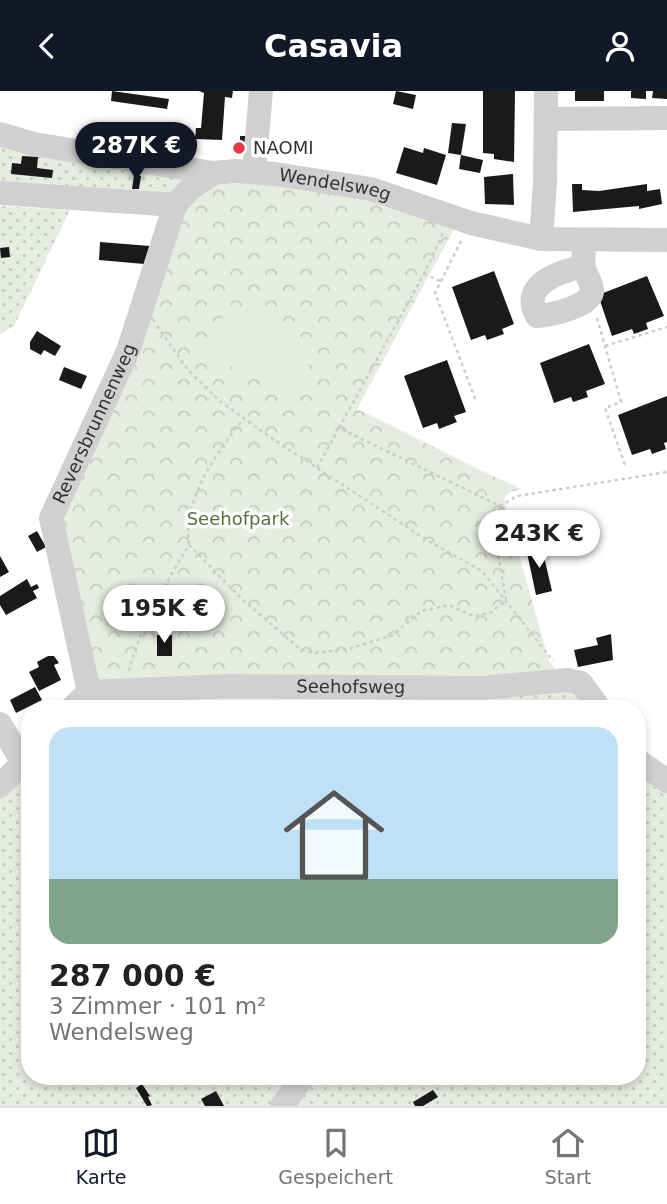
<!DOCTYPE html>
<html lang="de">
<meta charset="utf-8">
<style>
body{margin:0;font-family:"DejaVu Sans",sans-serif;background:#f2f2f2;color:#202124;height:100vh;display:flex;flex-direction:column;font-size:26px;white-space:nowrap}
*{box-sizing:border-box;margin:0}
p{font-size:23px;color:#757577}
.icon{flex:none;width:38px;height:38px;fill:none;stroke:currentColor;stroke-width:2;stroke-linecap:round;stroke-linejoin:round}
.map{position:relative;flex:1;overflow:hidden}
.panel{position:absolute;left:21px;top:609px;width:625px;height:385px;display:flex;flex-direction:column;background:#fff;border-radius:28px;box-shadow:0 4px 10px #0003}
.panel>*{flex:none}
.price{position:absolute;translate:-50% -60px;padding:0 16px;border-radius:24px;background:#fff;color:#222;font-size:23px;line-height:46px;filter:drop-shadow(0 2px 4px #0008)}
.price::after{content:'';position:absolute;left:50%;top:42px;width:21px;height:16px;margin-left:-10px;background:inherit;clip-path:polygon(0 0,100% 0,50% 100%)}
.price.on{background:#111827;color:#fff}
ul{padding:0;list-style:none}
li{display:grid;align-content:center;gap:14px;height:371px;padding:0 28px}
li+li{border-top:2px solid #e0e0e0}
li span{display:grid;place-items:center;height:217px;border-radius:21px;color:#555}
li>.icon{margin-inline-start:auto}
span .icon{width:126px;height:126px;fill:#fffc;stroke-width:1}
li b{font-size:30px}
header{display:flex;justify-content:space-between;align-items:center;height:91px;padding:0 28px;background:#111827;color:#fff;font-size:32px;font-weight:700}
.tab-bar{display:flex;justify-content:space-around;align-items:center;height:98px;border-top:2px solid #e0e0e0;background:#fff;font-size:19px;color:#757577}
.tab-bar a{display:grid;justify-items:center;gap:4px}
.tab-bar .on{color:#111827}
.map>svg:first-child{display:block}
</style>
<header><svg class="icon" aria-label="back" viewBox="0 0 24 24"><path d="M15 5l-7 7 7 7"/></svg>Casavia<svg class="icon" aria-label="person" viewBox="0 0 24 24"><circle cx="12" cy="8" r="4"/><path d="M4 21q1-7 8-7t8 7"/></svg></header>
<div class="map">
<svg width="667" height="1015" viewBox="0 0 667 1015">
<defs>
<pattern id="forest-crowns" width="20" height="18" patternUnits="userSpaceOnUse" patternTransform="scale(1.75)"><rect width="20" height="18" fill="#e6ecdf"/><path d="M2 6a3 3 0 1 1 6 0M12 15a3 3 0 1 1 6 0" fill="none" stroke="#c6cbc0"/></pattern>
<pattern id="garden-dots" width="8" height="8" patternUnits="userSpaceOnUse" patternTransform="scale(1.75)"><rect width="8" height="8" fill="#e6ecdf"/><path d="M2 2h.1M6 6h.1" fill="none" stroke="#c6cbc0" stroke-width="1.8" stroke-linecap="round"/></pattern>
</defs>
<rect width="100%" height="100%" fill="#fff"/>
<path fill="url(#forest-crowns)" d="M259,91L374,108L455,136L357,318C413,344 466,374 522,398L510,401L504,408L506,418L549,570L559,582L99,598L60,422L188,111L215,94Z"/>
<path fill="url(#garden-dots)" d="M0,52L189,88L177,105L0,96Z
M0,115L70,119L14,235L0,243Z
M575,598L590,618H82L95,605Z
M30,672V985H637V676L667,698V1015H0V703Z"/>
<path fill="#e6ecdf" d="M229,213L318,254L294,305L205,263Z"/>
<path fill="#1a1a1a" d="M112,0L169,8L167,18L111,10Z
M199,0H233L232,7L225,6L222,49L195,48L196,37H201L204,2Z
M396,0L416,4L413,18L393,13Z
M483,0H515L514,71L494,68V63L483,62Z
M575,0H604V10H575Z
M631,0H646V8L631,7Z
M653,0H667V8L652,7Z
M452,32L466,33L461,64L483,69L480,82L459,78L461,64L448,62Z
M240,45H247L243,61L234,60V52L240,53Z
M404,56L423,62L424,57L446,64L437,94L396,82Z
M22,65L38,66L37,77L53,79L52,87L11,83L12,72L21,73Z
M513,83L514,114L485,113L484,86Z
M134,84L141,85L139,98H132Z
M572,93H582V99L599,100L647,93V100L660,98L662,113L639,118V115L573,121Z
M100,151L150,155L144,173L99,169Z
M9,156L10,166L1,167L0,157Z
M494,180L514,233L502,238L504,243L487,249L485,244L471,249L452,196Z
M647,185L664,225L646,232L648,238L634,243L632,238L612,245L598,204Z
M37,240L61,255L55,265L44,259L41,264L30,258V251Z
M589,253L605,293L586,300L588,306L573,311L571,306L554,312L540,272Z
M447,269L466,321L454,325L457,331L439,338L437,332L423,337L404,285Z
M64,276L87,285L81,298L59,289Z
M667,305V351L664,352L666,358L652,363L650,358L632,364L618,324Z
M37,440L46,456L37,461L28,445Z
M541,453L552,500L536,504L526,457Z
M0,465L9,481L0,486Z
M27,488L31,496L37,493L39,497L33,500L37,507L6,524L0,514V505Z
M611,543L613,569L578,576L574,559L598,554L596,547Z
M157,544H172V565H157Z
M48,565H54L59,572L54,574L61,589L39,600L29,581L39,576L37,571Z
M35,596L42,609L16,622L10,609Z
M142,993L150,1005L148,1006L152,1014L149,1015H147L136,997Z
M433,999L438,1006L423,1015H415L413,1011Z
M216,1000L224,1015H205L201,1008Z"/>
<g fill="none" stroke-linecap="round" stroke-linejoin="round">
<path stroke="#cdcdcd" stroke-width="2.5" stroke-dasharray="3.5 3.5" stroke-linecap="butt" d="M461,150L435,202L476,310
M424,183L440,190
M597,227L621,311L605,317L625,374
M157,235L188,279L220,310L267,344L425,448L482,480L553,570
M605,255L667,236
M339,337L424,183L443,142
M317,377L339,337L500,415L517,405L667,381
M189,454C183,407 216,363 244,327
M129,580C141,535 164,494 189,454L242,508L301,559L314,562L348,558L393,544L421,520L449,514L473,525L490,522L506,509L498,463L500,415"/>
<g stroke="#d0d0d0" stroke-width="24">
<path d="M546,28L667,27"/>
<path id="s1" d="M0,43L34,53L213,82L236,80L275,83L371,98L471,132L541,148L667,149"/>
<path d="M254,81L261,0"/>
<path d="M0,102L175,114"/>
<path d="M541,148L545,91L546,0"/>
<path d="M583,175C560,181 519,193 537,225C551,224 594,215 592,198C591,191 586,184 584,177C582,168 584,158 585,149"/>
<path id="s2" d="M89,601L51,427L128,260L175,114L191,97L213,82"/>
<path id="s3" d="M89,601L230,595L481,597L568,589L581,592L600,618"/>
<path d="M71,618L89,601"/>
<path d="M0,633L23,672"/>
<path d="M637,669L667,690"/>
<path d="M0,695L30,664"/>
<path d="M282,1015L304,985"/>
</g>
</g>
<circle fill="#e63946" stroke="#fff" stroke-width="2.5" cx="239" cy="57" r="7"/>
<g text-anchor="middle" stroke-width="7" stroke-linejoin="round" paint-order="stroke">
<g font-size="18" fill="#333" stroke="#fff" text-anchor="start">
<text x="253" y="63">NAOMI</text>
</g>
<g font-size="18" fill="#333" stroke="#fff">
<text dy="6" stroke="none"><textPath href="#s1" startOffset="340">Wendelsweg</textPath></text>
<text dy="6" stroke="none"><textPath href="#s2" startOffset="282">Reversbrunnenweg</textPath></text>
<text dy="6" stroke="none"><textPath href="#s3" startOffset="262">Seehofsweg</textPath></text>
</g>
<g font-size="18" fill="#56703f" stroke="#fff">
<text x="238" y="434">Seehofpark</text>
</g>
</g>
</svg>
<b class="price on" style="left:136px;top:91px">287K €</b>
<b class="price" style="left:539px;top:479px">243K €</b>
<b class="price" style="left:164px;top:554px">195K €</b>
<section class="panel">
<ul>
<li><span style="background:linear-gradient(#bfe0f5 70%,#7fa58c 0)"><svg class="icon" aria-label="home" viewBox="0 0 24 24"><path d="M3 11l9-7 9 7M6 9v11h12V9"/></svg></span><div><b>287 000 €</b><p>3 Zimmer · 101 m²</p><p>Wendelsweg</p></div></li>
</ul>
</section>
</div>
<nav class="tab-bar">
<a class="on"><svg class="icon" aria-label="map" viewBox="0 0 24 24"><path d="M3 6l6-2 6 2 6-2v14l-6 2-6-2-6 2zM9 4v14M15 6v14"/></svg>Karte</a>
<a><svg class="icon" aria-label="saved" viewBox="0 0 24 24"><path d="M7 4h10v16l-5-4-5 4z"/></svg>Gespeichert</a>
<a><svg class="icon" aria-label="home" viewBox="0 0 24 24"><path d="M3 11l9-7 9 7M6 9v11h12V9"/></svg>Start</a>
</nav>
